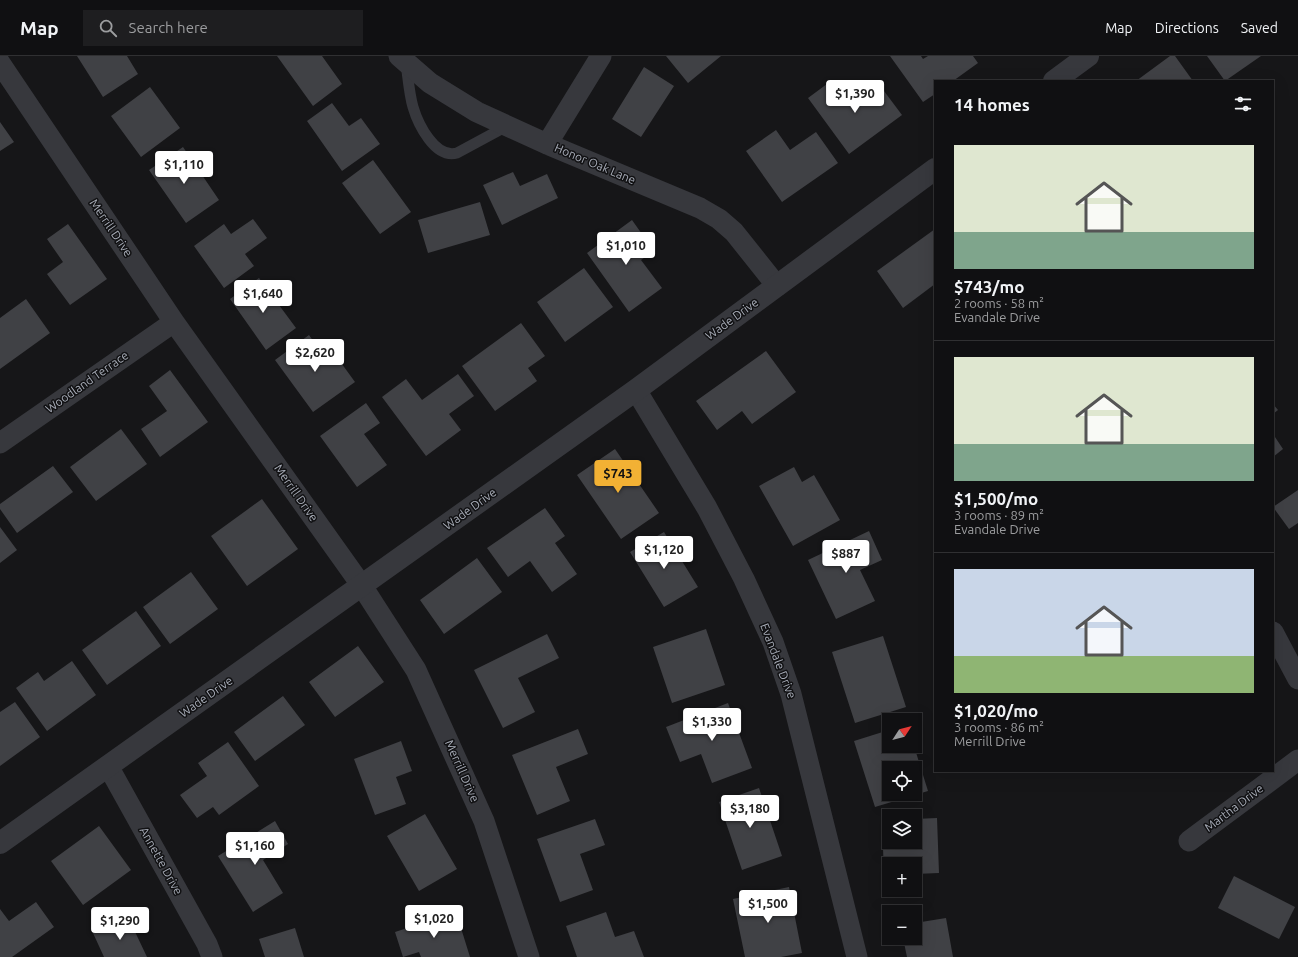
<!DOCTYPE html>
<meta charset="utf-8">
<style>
body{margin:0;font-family:Ubuntu,sans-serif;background:#1e1e20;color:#f1f3f6;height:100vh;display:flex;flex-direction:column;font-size:15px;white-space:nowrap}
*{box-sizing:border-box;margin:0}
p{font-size:13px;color:#9c9d9f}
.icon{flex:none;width:22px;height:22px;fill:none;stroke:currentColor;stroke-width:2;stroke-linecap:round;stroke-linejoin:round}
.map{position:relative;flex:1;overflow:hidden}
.sheet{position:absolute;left:934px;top:24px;width:340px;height:692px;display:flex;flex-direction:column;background:#101012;border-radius:0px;box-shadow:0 4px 16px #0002,0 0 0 1px #303032}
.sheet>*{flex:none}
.needle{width:26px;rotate:54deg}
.controls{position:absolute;left:882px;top:657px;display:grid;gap:8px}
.controls a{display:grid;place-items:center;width:40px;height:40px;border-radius:0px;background:#101012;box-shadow:0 4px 16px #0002,0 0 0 1px #303032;font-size:20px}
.price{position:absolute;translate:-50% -34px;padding:0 9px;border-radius:4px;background:#fff;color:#222;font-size:13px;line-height:26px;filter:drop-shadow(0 1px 2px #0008)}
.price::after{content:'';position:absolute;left:50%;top:24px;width:12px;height:9px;margin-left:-6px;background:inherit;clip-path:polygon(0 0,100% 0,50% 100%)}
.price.on{background:#f2b134;color:#111}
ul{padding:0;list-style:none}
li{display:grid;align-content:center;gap:8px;height:212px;padding:0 20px}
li+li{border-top:1px solid #303032}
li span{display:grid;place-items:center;height:124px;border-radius:0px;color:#555}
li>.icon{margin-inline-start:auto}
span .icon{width:72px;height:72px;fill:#fffc;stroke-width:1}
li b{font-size:17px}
h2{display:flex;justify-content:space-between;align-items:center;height:48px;padding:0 20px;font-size:17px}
header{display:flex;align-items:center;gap:24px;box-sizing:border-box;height:56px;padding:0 20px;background:#101012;border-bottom:1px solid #303032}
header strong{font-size:19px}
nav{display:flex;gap:22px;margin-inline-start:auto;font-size:14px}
.search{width:280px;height:36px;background:#1e1e20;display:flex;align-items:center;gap:10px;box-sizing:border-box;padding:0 14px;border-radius:0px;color:#9c9d9f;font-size:15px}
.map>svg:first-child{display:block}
</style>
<header>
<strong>Map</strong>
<div class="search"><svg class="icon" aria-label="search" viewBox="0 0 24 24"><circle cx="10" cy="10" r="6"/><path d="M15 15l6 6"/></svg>Search here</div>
<nav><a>Map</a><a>Directions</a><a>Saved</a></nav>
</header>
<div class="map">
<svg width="1298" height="901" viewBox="0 0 1298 901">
<rect width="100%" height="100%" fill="#161618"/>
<path fill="#404145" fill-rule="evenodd" d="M77,0H127L138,18L103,41Z
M277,0H322L342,28L313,50Z
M666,0H721L688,27Z
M890,0H921L923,3L928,0H973L978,7L953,25H935V38L923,46Z
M1170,0H1175L1193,25H1136Z
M1207,0H1261L1225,25Z
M644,11L674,30L641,81L612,63Z
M831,25L849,48L878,27L902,59L849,98L808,42Z
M150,31L180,72L141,101L111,60Z
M332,47L349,70L361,62L380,88L342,115L307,65Z
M0,66L14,86L0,95Z
M776,74L790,94L816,76L838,107L782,146L746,95Z
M183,91L219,144L186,167L149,114Z
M373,104L411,156L380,178L342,127Z
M513,116L520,130L547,118L558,142L502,169L483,129Z
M480,146L490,179L428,197L418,164Z
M253,163L267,182L245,198L254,210L224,232L194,190L224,168L231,178Z
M632,164L654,195L641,204L662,232L629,256L587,197Z
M68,168L107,223L70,249L47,218L63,206L47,183Z
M935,173V228L903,252L877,215Z
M584,212L613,251L565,286L537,246Z
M259,222L296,272L266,294L230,243Z
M26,243L50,277L0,313V262Z
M521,267L545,300L528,312L537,325L495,355L462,310Z
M309,279L323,299L331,293L355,326L313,356L275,304Z
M766,295L796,336L752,368L742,355L717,374L696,345Z
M170,314L208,366L160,401L141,373L167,355L149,330Z
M458,318L474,340L449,358L461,374L426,400L382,341L406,323L422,344Z
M366,347L380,367L364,378L387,409L357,431L320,380Z
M1273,348L1278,354L1273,358Z
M121,373L147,408L96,445L70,411Z
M1273,378L1283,393L1273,401Z
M615,393L659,457L621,483L577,419Z
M53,410L73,436L17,477L0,453V448Z
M794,411L802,426L814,419L840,464L793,490L759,430Z
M1298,434V467L1289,473L1273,451Z
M262,443L298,493L247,530L211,480Z
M545,452L565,480L555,487L577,518L552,536L530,505L508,521L487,492Z
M0,471L17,494L0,507Z
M869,475L882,504L860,514L875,545L836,563L808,504Z
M664,476L698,531L664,551L630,496Z
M477,502L502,536L444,578L420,544Z
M191,516L218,553L170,588L143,551Z
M136,555L161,590L107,629L82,594Z
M706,573L725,629L672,647L653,591Z
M547,578L559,602L518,622L535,656L503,672L474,614Z
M883,580L906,651L855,667L832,596Z
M358,590L384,626L335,661L309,626Z
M72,605L96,639L47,675L16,632L38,616L44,625Z
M283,640L305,669L255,705L234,676Z
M15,646L40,681L0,710V656Z
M728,647L752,712L712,727L701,698L680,706L666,671Z
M578,673L588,698L556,711L570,745L537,759L512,699Z
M889,674V690H914L928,735L875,751L854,685ZM889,712H915V738H889Z
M401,685L412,715L396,721L406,748L375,759L354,703Z
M228,686L259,730L219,759L213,751L197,762L180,739L207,720L198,707Z
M759,732L782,800L742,814L719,746Z
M425,758L457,813L419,835L387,780Z
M937,762L939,817L915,818V808H889V819H884L882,764H889V786H915V763Z
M595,763L605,789L580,798L593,834L560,846L537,783Z
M275,765L288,788L263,804L283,837L253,856L218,800Z
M99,770L131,814L83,849L51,805Z
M1234,820L1295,851L1279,883L1218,852Z
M789,831L802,897L781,901H745L733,843Z
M36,846L54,871L12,901H0V853L9,865Z
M456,856L470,901H421L419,896L403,901L395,876Z
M606,856L615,881L634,875L644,901H577L566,870Z
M128,861L147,901H104L93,877Z
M946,862L953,901H907L903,882H915V867Z
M295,872L304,901H265L259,883Z"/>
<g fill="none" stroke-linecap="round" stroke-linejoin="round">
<path stroke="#37383d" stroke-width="11" d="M406,7C408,21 409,37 413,51C418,68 435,103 457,97L507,70"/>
<path stroke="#37383d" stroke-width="21" d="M399,0L430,27L477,56L547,88L700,152L719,163L734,176L777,230
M0,7L174,266L362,530L416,614L484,765L529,901
M547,88L601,0
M636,334L707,452L744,523L773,586L791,638L857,901
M0,387L174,266
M1273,576L1298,623
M108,710L207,888L212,901
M1189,785L1298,704"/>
<path stroke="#37383d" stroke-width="22" d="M1054,25L1088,0
M0,787L636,334L935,113"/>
</g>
<g text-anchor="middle" stroke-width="3" stroke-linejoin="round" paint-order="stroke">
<g font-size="12" fill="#a8adb8" stroke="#111113">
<text transform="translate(595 108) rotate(23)" y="4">Honor Oak Lane</text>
<text transform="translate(111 172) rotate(56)" y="4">Merrill Drive</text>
<text transform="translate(732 263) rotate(-36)" y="4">Wade Drive</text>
<text transform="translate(87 326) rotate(-35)" y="4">Woodland Terrace</text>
<text transform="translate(296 437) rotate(55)" y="4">Merrill Drive</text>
<text transform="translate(470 453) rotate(-36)" y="4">Wade Drive</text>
<text transform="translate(778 605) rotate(69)" y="4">Evandale Drive</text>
<text transform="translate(206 641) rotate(-35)" y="4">Wade Drive</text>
<text transform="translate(462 715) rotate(66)" y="4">Merrill Drive</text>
<text transform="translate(1234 752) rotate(-37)" y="4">Martha Drive</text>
<text transform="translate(161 805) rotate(61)" y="4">Annette Drive</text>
</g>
</g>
</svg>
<div class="controls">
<a><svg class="needle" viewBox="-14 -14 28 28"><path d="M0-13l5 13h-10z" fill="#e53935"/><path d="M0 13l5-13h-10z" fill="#9c9d9f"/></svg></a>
<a><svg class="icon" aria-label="locate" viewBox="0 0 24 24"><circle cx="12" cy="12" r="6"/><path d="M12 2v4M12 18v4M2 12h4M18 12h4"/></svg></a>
<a><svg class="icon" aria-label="layers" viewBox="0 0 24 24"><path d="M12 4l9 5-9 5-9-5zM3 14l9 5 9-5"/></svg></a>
<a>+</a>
<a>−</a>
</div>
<b class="price" style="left:855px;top:58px">$1,390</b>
<b class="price" style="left:184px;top:129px">$1,110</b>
<b class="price" style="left:626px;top:210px">$1,010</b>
<b class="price" style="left:263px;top:258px">$1,640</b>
<b class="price" style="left:315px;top:317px">$2,620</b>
<b class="price on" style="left:618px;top:438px">$743</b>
<b class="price" style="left:664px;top:514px">$1,120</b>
<b class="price" style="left:846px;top:518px">$887</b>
<b class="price" style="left:712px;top:686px">$1,330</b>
<b class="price" style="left:750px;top:773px">$3,180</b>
<b class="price" style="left:255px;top:810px">$1,160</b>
<b class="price" style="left:768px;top:868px">$1,500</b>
<b class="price" style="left:434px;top:883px">$1,020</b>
<b class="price" style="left:120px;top:885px">$1,290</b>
<section class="sheet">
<h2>14 homes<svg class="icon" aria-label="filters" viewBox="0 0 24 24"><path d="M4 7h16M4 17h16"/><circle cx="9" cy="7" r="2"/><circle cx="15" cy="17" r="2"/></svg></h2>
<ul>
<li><span style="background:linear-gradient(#dfe7d0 70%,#7fa58c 0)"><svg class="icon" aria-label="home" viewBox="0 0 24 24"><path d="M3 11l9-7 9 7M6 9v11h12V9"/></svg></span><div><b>$743/mo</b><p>2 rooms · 58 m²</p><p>Evandale Drive</p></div></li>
<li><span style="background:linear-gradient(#dfe7d0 70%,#7fa58c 0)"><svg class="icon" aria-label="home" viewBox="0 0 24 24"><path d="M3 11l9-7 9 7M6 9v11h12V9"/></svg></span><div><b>$1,500/mo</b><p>3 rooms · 89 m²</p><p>Evandale Drive</p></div></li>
<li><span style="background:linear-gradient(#c9d6e8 70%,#8fb573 0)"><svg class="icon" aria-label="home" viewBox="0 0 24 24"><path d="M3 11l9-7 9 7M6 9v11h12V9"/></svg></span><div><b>$1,020/mo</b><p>3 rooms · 86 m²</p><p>Merrill Drive</p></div></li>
</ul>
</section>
</div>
